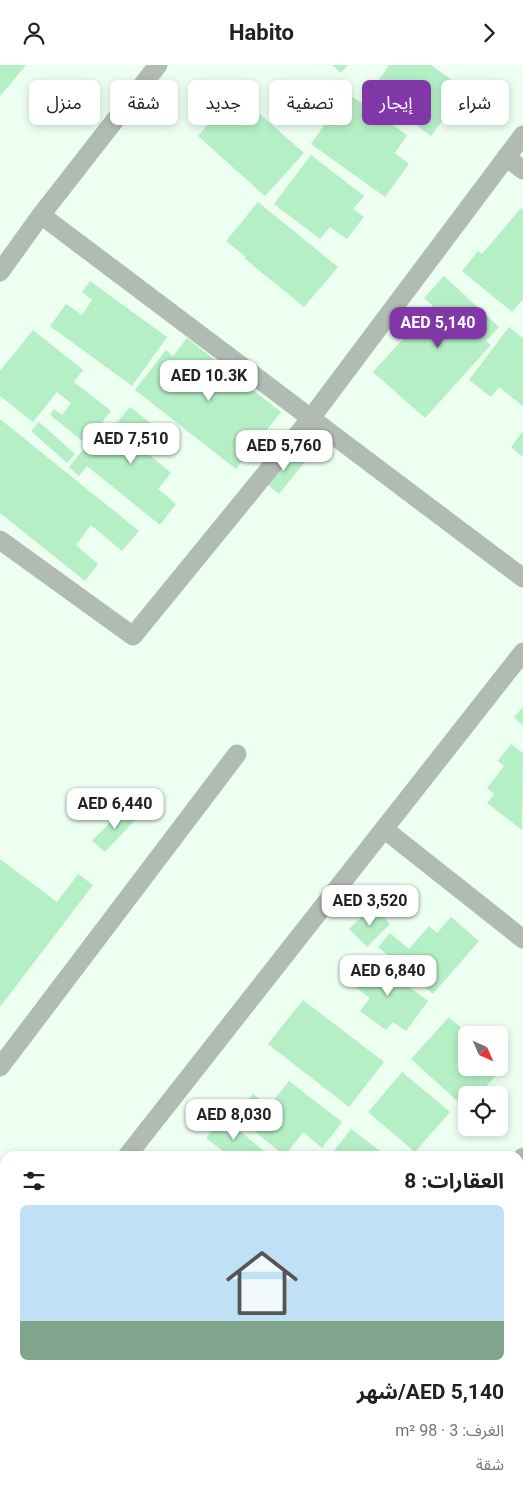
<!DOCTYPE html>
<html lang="ar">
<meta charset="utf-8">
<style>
body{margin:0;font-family:Roboto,"Noto Sans Arabic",sans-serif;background:#f6f6f6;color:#202124;direction:rtl;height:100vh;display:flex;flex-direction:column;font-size:19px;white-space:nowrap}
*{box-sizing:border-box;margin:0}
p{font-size:16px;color:#757577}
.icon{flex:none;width:28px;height:28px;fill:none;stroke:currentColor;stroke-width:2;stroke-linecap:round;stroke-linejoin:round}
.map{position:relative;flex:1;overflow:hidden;direction:ltr}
.panel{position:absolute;left:0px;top:1086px;width:524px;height:336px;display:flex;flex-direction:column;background:#fff;border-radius:15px 15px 0 0;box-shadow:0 2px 8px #0003;direction:rtl}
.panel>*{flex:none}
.top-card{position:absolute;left:15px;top:15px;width:494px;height:45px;direction:rtl;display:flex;gap:10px}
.needle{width:32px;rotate:135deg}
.controls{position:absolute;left:458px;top:961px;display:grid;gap:10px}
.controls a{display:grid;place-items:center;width:50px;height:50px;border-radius:8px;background:#fff;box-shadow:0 2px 8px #0003;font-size:25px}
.price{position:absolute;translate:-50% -42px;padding:0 11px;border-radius:10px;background:#fff;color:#222;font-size:16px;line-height:32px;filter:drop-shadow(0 1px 2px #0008)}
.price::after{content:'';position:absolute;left:50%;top:30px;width:15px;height:11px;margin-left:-8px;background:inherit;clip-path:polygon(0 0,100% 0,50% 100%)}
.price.current{background:#8237a8;color:#fff}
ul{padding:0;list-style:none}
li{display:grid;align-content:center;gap:10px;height:265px;padding:0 20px}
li+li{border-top:1px solid #e0e0e0}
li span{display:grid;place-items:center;height:155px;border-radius:8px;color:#555}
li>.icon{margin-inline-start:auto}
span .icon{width:90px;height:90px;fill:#fffc;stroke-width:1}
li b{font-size:21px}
h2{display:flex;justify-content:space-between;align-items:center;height:60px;padding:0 20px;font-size:21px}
.tag{padding:0 18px;border-radius:8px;background:#fff;box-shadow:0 2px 8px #0003;font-size:18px;line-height:45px}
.tag.current{background:#8237a8;color:#fff}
header{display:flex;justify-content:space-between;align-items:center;height:65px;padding:0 20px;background:#fff;font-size:22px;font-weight:700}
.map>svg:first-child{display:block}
</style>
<header><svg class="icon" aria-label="forward" viewBox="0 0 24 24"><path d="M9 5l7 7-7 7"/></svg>Habito<svg class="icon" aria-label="person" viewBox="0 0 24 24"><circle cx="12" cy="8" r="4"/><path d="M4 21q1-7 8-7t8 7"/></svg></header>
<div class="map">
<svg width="523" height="1422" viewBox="0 0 523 1422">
<rect width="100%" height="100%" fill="#ecfff1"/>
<path fill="#b4efc5" d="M0,0H26L0,31Z
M332,0H348L341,8Z
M386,0H431L465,25L431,71L371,26L388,2Z
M236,28L304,88L265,131L198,71Z
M347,28L407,70L395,88L409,99L385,132L311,79Z
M311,90L364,131L353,144L364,152L347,174L330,162L320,174L274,139Z
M258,137L338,202L304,242L244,193L246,192L226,176Z
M521,143L523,145V234L512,247L462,206L478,186L482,189Z
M444,211L499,262L486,276L491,280L425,353L373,307L433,241L424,233Z
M90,216L167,272L132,321L50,261L66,239L82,250L92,235L82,227Z
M509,262L523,273V341L499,322L491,332L469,315Z
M33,265L83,305L74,317L111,346L85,378L50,350L54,344L62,350L71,338L57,327L33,357L0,331V306Z
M187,273L281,347L236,404L135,325L166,285L173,291Z
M130,342L162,367L146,387L171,408L158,424L176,439L160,460L87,401L79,411L69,402L83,385L90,391Z
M0,354L139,466L122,486L91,460L76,480L98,499L85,516L0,448Z
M39,357L75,389L67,398L31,366Z
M523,366V392L511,382Z
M288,385L304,398L279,429L263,416Z
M523,642V661L514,652Z
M511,679L523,688L522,765L487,738L494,729L487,723L504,701L498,696Z
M125,742L137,753L105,787L92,776Z
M0,794L57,837L78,809L93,820L0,942Z
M373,841L390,859L367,882L349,864Z
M451,852L479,876L433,929L378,882L390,868L409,884L429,861L437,868Z
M370,893L428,936L406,966L393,957L386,965L360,946L370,933L351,919Z
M303,935L384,997L349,1042L268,979Z
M449,952L469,970H466V1002H499V997L504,1002L478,1030H466V1044L411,994Z
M402,1007L450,1047L415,1087L368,1047Z
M289,1016L342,1057L322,1083L303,1067L285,1091L236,1051L253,1029L269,1041Z
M223,1052L270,1091H229L206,1073Z
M351,1064L387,1091H330Z
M523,1171V1245L519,1241V1176Z
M519,1265L523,1268V1334L520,1338L519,1337Z
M5,1288V1332L0,1328V1295Z
M521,1356L523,1358V1422H507L502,1418H519V1359Z
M5,1358V1371L0,1367Z
M5,1401V1418H73L70,1422H0V1408Z
M117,1418H180L177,1422H123Z
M187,1418H223L224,1419L221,1422H187L184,1420Z
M341,1418H357L363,1422H337Z
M382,1418H453L450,1422H388Z
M472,1418H476L482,1422H469Z"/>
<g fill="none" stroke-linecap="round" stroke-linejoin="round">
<path stroke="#b1bbb3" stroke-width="19" d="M506,92L523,105
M41,150L523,513
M0,207L41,150L158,0
M0,475L133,571L311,353L523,70
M384,764L523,874
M0,1002L237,689
M127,1091L523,587
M519,1098L523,1092
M0,1137L5,1141
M0,1255L5,1248
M274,1422L277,1418"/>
</g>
</svg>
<div class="controls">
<a><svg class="needle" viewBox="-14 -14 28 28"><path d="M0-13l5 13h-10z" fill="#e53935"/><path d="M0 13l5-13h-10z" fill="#757577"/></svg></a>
<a><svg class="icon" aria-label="locate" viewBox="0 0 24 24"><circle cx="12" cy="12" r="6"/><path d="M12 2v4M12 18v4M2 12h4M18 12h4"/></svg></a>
</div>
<b class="price current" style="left:438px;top:284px">AED 5,140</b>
<b class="price" style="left:209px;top:337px">AED 10.3K</b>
<b class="price" style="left:131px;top:400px">AED 7,510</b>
<b class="price" style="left:284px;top:407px">AED 5,760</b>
<b class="price" style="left:115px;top:765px">AED 6,440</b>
<b class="price" style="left:370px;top:862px">AED 3,520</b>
<b class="price" style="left:388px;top:932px">AED 6,840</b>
<b class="price" style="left:234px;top:1076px">AED 8,030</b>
<div class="top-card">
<a class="tag">شراء</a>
<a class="tag current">إيجار</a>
<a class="tag">تصفية</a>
<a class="tag">جديد</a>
<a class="tag">شقة</a>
<a class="tag">منزل</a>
</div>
<section class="panel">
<h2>العقارات: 8<svg class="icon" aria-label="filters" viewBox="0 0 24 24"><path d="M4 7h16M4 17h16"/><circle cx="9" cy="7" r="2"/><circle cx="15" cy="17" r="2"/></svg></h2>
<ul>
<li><span style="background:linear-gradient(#bfe0f5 75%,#7fa58c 0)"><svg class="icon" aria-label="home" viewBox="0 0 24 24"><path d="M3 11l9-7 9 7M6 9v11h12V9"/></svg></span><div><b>AED 5,140/شهر</b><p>الغرف: 3 · 98 m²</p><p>شقة</p></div></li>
</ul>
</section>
</div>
